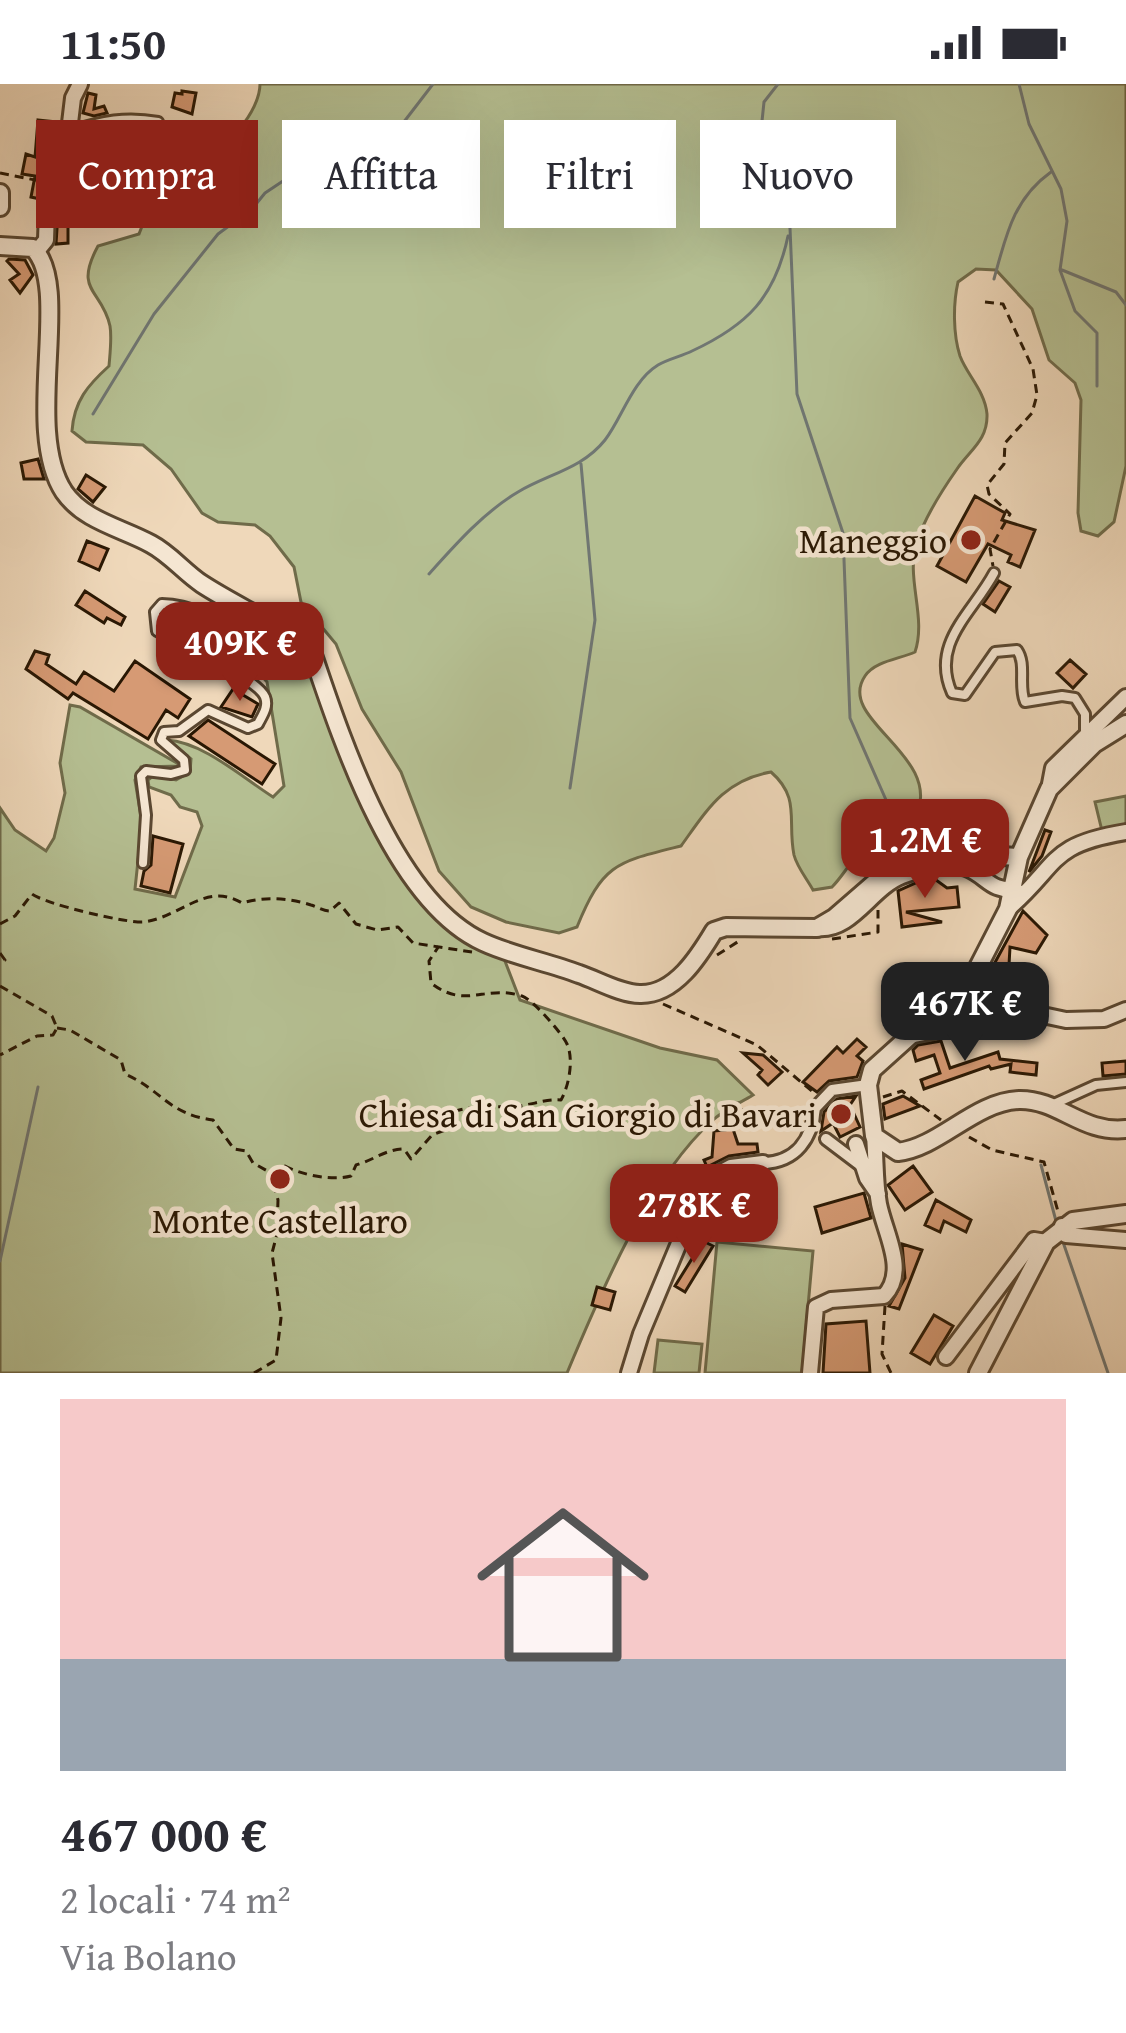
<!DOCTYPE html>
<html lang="it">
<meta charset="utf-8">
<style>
body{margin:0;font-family:"Gentium Book Plus",serif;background:#f2f2f3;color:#2b2b33;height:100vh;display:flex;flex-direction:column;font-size:45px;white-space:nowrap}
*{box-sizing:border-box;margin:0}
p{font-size:39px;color:#7c7c81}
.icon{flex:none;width:66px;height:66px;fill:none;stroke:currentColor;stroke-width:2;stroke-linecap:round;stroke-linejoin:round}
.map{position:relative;height:1289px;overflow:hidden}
.panel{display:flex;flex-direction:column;background:#fff;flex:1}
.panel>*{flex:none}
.top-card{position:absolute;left:36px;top:36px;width:1056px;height:108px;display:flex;gap:24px}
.price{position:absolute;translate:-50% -102px;padding:0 27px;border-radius:24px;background:#8f2418;color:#fff;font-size:39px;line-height:78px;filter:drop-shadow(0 3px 6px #0008)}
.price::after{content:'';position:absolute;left:50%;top:72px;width:36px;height:27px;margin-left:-18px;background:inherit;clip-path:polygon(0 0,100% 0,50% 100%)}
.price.selected{background:#222;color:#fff}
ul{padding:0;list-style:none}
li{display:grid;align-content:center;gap:24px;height:636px;padding:0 60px}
li span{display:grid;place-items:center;height:372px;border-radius:0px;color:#555}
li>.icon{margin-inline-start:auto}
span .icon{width:216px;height:216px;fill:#fffc;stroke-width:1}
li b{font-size:51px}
.pill{padding:0 42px;border-radius:0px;background:#fff;box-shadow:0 12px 48px #0002;font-size:42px;line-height:108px}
.pill.selected{background:#8f2418;color:#fff}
.status{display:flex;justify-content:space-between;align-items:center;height:84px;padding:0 60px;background:#fff;direction:ltr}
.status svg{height:33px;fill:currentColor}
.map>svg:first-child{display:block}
</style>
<div class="status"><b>11:50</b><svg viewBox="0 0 49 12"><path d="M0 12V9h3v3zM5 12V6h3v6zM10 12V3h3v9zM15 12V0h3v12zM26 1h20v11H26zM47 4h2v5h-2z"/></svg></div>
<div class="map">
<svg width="1126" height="1289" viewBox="0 0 1126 1289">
<rect width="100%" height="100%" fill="#efd8ba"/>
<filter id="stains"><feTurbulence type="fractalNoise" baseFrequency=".00167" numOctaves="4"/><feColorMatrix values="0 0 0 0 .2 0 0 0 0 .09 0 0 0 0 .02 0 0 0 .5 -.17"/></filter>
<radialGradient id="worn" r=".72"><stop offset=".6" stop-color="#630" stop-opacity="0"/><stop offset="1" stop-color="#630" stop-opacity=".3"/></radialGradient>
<path fill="#b5bf92" stroke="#6f6b4a" stroke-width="3" d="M260,0H1126V382L1114,438L1098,452L1081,447L1078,429L1081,316L1075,299L1049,276L1032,225L996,186L976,185L958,198C953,220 953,250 960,272C967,291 985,307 987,330C988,356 970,366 957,385C943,405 924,435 917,458C905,494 927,532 915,568C900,575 875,577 865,592C835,636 944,671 916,732C903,760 874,753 856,773C847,783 841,794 832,803L813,806C807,795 797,783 794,771C787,737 801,714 771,688C724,696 707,726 681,762C617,778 603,779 577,843L559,849L506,838L471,823L439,787L401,688L362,625L336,560L301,518L294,483L270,452L255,441L218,438L202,429L171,385L143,361L86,358L72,347C74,317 88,301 109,282C110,269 112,254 110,242C102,205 73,208 98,162L139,150L153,114L143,77L151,58C166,63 184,72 199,71C226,68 260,27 260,0Z
M174,527C215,544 265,542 302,565L420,814L503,872L520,916L660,964L717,976L753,1011C740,1019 724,1026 713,1036C649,1093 600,1210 567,1289H0V724L15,746L46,767L54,754L65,709L60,679L70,621L80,623L182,682L141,683L135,696L142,739L135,805L175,813L202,742L197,728L180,723L171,711L149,703L148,696L154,691L176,696L190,688L191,675L167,656C203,658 243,694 273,713L284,702L267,598L259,589L167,546L163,538L166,529Z
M1126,712V746L1103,751L1095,718Z
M717,1158L813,1167L802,1289H705Z
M658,1256L702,1260L699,1289H654Z"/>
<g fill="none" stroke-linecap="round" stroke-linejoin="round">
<path stroke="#707672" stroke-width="3" d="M778,0L764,18L762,37L785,136L790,144L797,310L843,449L850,634L890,725
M1019,0L1029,40L1061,105L1067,137L1060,186L1075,227L1097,249V302
M1062,186L1116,208L1126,221
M994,195C1006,152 1013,115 1051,88
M93,330L154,230L218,150L252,125L265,109L337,61L400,43L433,0
M429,490C455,461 484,428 518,408C548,390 582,385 605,356C622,334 632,297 658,281C668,275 682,272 692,267C748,241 775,213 788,152
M570,704L595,536L581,380
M1041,1081L1056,1137
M1063,1158L1108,1289
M0,1177L38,1003"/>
</g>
<path fill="#d69a74" stroke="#291703" stroke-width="3" d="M182,7L196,9L192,30L172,23L175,9L182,10Z
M88,9L96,11L94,25L104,22L107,29L94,32L83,29Z
M38,36L58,38L53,86L40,115L31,113L35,92L22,90L26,70L35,73Z
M78,67L85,69L78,109L105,116L101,133L90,130L92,125L73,120L68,137V159L56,160L58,129L74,93Z
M9,175L25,176L33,191L20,209L10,196L19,190L7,177Z
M38,375L44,395H24L21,379Z
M86,391L105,403L93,418L78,405Z
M975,412L1005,429L1002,436L1035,446L1020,483L1008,478L1011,471L988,460L966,498L937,482Z
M87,457L108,465L99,486L79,477Z
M999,497L1010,503L995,528L983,520Z
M85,507L125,533L121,541L107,534L104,539L76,521Z
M35,567L49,571L46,580L76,600L84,588L114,607L135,577L190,615L178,634L166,626L148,655L73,609L68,615L26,585Z
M1070,576L1086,590L1073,604L1057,589Z
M233,605L258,620L252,633L221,623Z
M208,636L275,680L262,700L189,652Z
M1045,746L1051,748L1042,772L1029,788Z
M153,752L183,760L170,809L141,802L144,787L151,781Z
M936,796L947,804L957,803L959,823L906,828L942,838L902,843L898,807L918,798Z
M1023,827L1047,851L1036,869L1010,863L1008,899H1016L1015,911L1005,910V919L985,916L986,895Z
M857,955L866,963L857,972L863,977L857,993L829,997L817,1008L803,998L837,963L843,969Z
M941,957L950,984L998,968L1000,975L1037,979L1036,991L1010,988L1011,980L991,985L989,982L924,1005L921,996L940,989L934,971L916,977L913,966L918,961Z
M743,969L763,971L782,988L768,1001L758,991L762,986Z
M1126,977V990L1103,992L1102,979Z
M856,1012L850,1021L860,1043L840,1053L833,1039L821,1047L824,1028L837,1015Z
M903,1012L920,1022L885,1035L883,1020Z
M737,1019V1026H748L749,1037L731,1039L738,1060H757L758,1068L729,1072L707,1083L704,1076L712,1073L714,1047L725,1046L723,1020Z
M913,1082L932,1108L905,1126L888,1101Z
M864,1109L871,1134L822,1149L815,1123Z
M936,1116L971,1136L966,1148L944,1137L940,1148L925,1141Z
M741,1120L745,1134L712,1143L708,1129Z
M703,1157L713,1162L685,1208L675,1202Z
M902,1160L922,1166L899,1225L889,1222L905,1194Z
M597,1203L615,1208L610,1226L592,1221Z
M934,1231L953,1242L930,1280L911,1269Z
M866,1237L870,1289H823L826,1240Z"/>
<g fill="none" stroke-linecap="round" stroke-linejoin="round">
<defs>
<path id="service" d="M71,47C102,37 126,32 158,38
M994,489C972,530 930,559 952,609L965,611L995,568L1017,566C1027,580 1018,602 1025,618L1062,612L1075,614L1085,630V649
M143,779L146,731L141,692L146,687L171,690L185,686L184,676L161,656L164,648L179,647L208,626L248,644L258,640C262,632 269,623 265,613C257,594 178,559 157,547L155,528L162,520C198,520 212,543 256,534
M1054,1020L1096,1001L1126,998"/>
<path id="pedestrian" d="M826,1055L863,1083
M763,1079C797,1078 812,1054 815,1024L832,1006L868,1001"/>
<path id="minor" d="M37,167L46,156L47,126L64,89L73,14L80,0
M1049,705L1053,684L1126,613
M1008,825C1060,780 1047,761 1126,748
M817,844C852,848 871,804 902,792C920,785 947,776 966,784C987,792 990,808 1015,805
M913,951L992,936L1019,926L1066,936L1104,935L1126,926
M856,1060L867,1094L878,1110
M1062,1142L1066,1151L1126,1156
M946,1273L1034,1156L1046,1158
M629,1289L641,1250L705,1097L731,1083L763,1079
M810,1289L816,1223L831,1216L884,1212C908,1187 885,1150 879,1120C875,1098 876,1075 874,1052"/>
<path id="tertiary" d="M0,109V123
M0,162L33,164C73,203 22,344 64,408C84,437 122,444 151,460C170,470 184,488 202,500C236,522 273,538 306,562L313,571C342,657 395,818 483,858C513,872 548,878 579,890C597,896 621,910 640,910C675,911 699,872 714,847L726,843L817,844L834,834L887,788L936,768L1019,773
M1126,640L1094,660L1049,705L1019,773L1008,825L971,897L872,986L868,1001L874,1052L898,1068C940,1063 974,1018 1019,1016C1059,1015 1082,1050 1126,1045
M978,1289L1046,1158L1073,1137L1126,1130"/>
</defs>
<use href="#service" stroke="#5a4731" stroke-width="14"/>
<use href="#pedestrian" stroke="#5a4731" stroke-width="16"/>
<use href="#minor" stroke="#5a4731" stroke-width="20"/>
<use href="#tertiary" stroke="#5a4731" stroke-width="22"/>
<path stroke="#291703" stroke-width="3" stroke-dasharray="9 6" stroke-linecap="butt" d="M0,89L45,98
M985,218L1003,220L1033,285L1037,311L1032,329L1005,359L1004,380L987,401L989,410L1010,430L990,465L993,482
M0,840L15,832L32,810C45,820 125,839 143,838C180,834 206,797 242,819C265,812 289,814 311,821C318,823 323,827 330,827L339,819L356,840L377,846L398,843L413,859L472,868
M832,855L878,848V826
M0,869L5,876L0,877
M717,871L739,857
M0,902L52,932L57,944L53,951L37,952L0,971
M663,920L757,961L813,1008
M57,944L70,946L121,976L125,990C163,1007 168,1030 213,1036L234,1065L246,1067L253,1079L271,1089L285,1082C302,1091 332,1097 351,1092L356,1081C374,1076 386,1065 404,1065L411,1075L432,1051L448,1045L456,1027C479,1020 496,1024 520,1022C535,1020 545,1015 561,1016C569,1002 574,975 567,960C562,949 532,915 522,912C484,900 466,926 431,899L429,877L439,862
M883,1013L902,1007L941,1036
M969,1053L992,1066L1044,1078L1059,1131
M885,1222L882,1270L891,1289
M254,1289L276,1276L281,1234L272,1169L277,1150L278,1116L271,1090"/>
<use href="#service" stroke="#f5e6d2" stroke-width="8"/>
<use href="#pedestrian" stroke="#f5e6d2" stroke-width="10"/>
<use href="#minor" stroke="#f5e6d2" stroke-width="14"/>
<use href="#tertiary" stroke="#f5e6d2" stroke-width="16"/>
</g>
<g fill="#8f2418" stroke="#f5e6d2" stroke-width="4.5">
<circle cx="971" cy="456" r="12"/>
<circle cx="841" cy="1030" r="12"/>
<circle cx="280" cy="1095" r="12"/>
</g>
<g text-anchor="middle" stroke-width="9" stroke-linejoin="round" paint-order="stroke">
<g font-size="36" fill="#291703" stroke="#f5e6d2" text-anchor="end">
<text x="947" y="469">Maneggio</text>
<text x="817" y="1043">Chiesa di San Giorgio di Bavari</text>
<text x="280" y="1149" text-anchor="middle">Monte Castellaro</text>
</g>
</g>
<rect width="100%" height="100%" filter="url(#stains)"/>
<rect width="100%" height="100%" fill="url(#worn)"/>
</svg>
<b class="price" style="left:240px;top:620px">409K €</b>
<b class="price" style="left:925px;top:817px">1.2M €</b>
<b class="price selected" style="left:965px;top:980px">467K €</b>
<b class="price" style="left:694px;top:1182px">278K €</b>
<div class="top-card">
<a class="pill selected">Compra</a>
<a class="pill">Affitta</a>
<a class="pill">Filtri</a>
<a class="pill">Nuovo</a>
</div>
</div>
<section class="panel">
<ul>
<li><span style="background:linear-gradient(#f6c9c9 70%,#9aa5b1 0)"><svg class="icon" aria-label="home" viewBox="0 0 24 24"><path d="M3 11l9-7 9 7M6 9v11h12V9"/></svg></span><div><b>467 000 €</b><p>2 locali · 74 m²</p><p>Via Bolano</p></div></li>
</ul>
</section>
